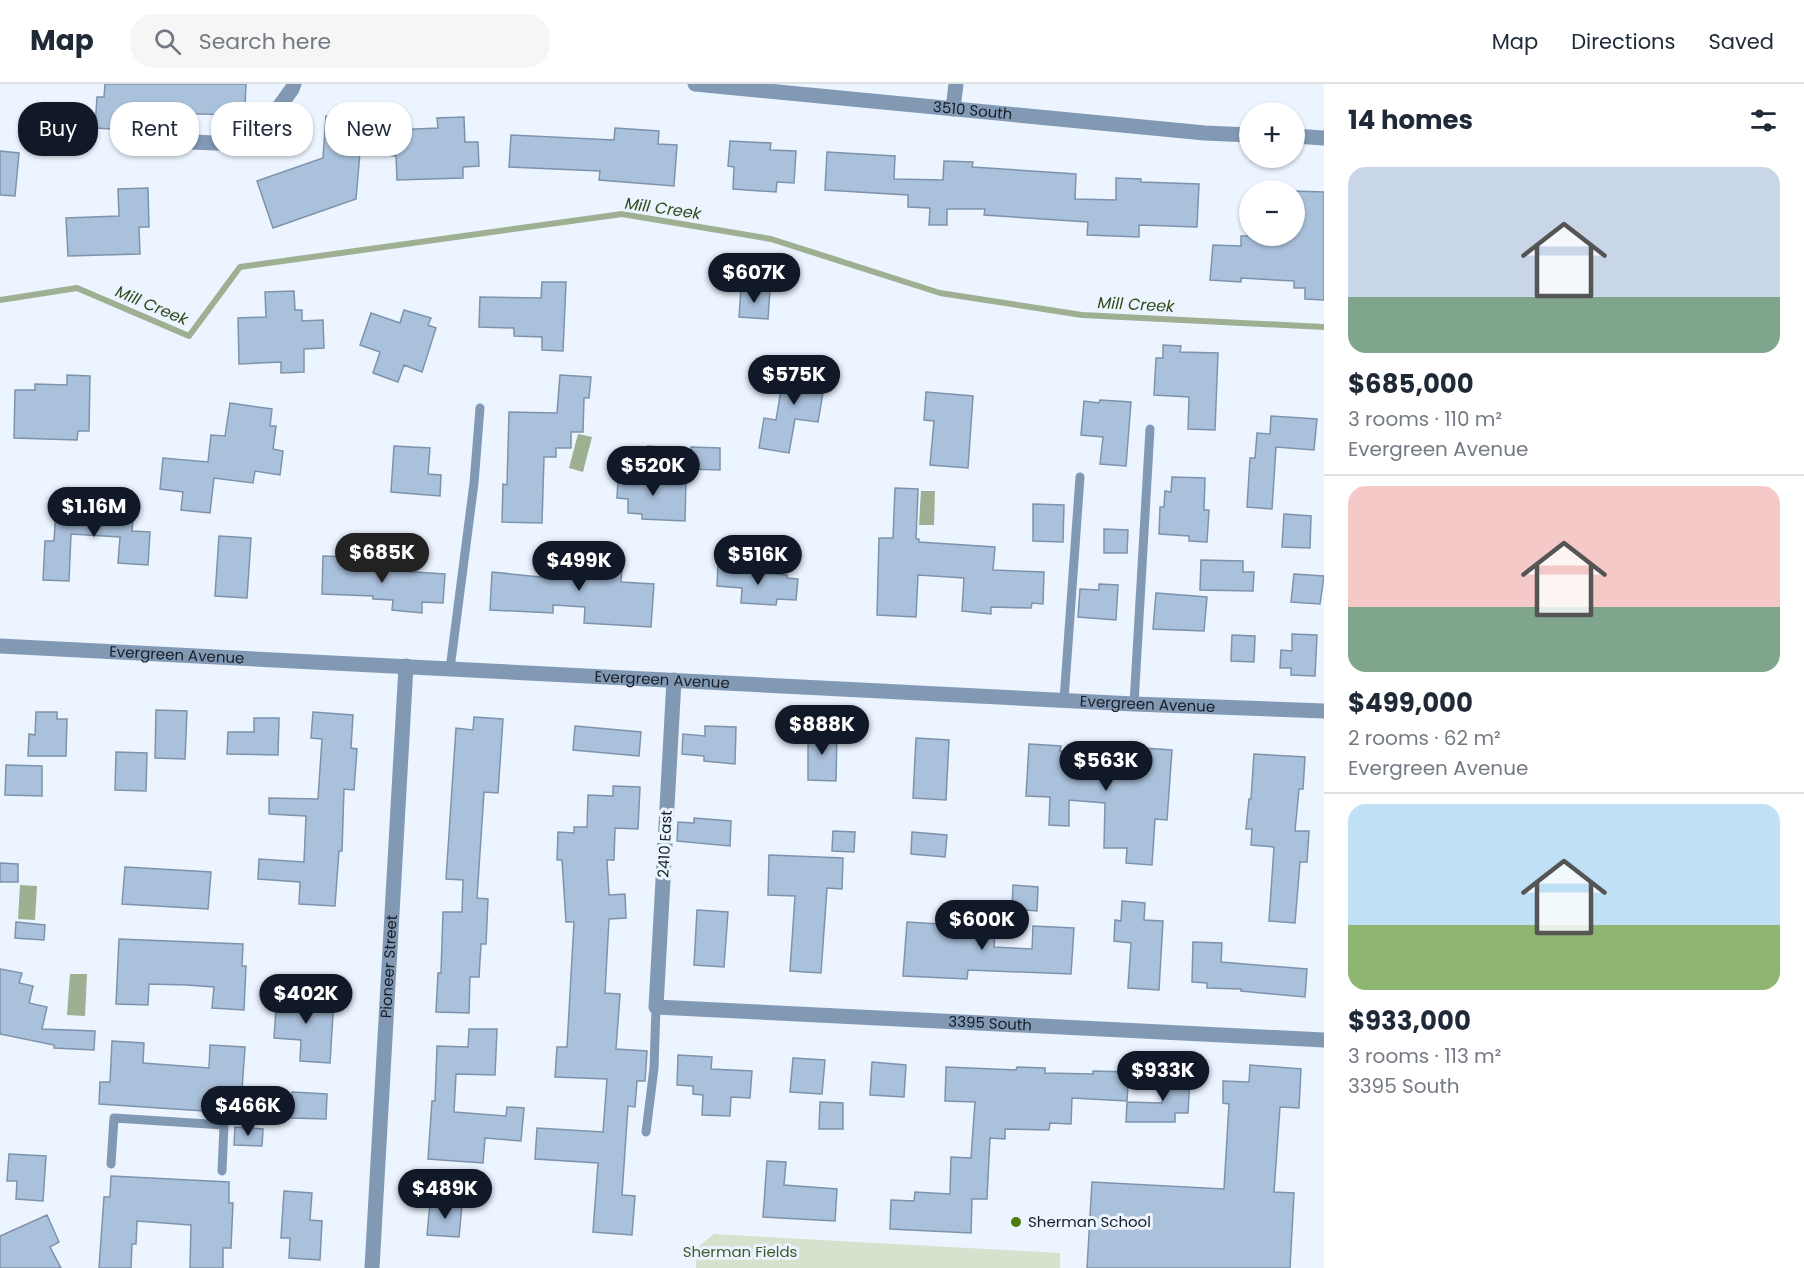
<!DOCTYPE html>
<meta charset="utf-8">
<style>
body{margin:0;font-family:Poppins,sans-serif;background:#f6f6f7;color:#1f2937;height:100vh;display:flex;flex-direction:column;font-size:22px;white-space:nowrap}
*{box-sizing:border-box;margin:0}
p{font-size:20px;color:#747a83}
.icon{flex:none;width:33px;height:33px;fill:none;stroke:currentColor;stroke-width:2;stroke-linecap:round;stroke-linejoin:round}
.map{position:relative;flex:1;overflow:hidden}
.drawer{display:flex;flex-direction:column;background:#fff;width:480px}
.drawer>*{flex:none}
.banner{position:absolute;left:18px;top:18px;width:570px;height:54px;display:flex;gap:12px}
.fabs{position:absolute;left:1239px;top:18px;display:grid;gap:12px}
.fabs a{display:grid;place-items:center;width:66px;height:66px;border-radius:50%;background:#fff;box-shadow:0 2px 4px #0004;font-size:30px}
.price{position:absolute;translate:-50% -51px;padding:0 14px;border-radius:21px;background:#111827;color:#fff;font-size:20px;line-height:39px;filter:drop-shadow(0 2px 3px #0008)}
.price::after{content:'';position:absolute;left:50%;top:36px;width:18px;height:14px;margin-left:-9px;background:inherit;clip-path:polygon(0 0,100% 0,50% 100%)}
.price.current{background:#222;color:#fff}
ul{padding:0;list-style:none}
li{display:grid;align-content:center;gap:12px;height:318px;padding:0 24px}
li+li{border-top:2px solid #e0e1e3}
li span{display:grid;place-items:center;height:186px;border-radius:18px;color:#555}
li>.icon{margin-inline-start:auto}
span .icon{width:108px;height:108px;fill:#fffc;stroke-width:1}
li b{font-size:26px}
h2{display:flex;justify-content:space-between;align-items:center;height:72px;padding:0 24px;font-size:26px}
.chip{padding:0 21px;border-radius:24px;background:#fff;box-shadow:0 2px 4px #0004;font-size:21px;line-height:54px}
.chip.current{background:#111827;color:#fff}
header{display:flex;align-items:center;gap:36px;box-sizing:border-box;height:84px;padding:0 30px;background:#fff;border-bottom:2px solid #e0e1e3}
header strong{font-size:28px}
nav{display:flex;gap:33px;margin-inline-start:auto;font-size:21px}
.search{width:420px;height:54px;background:#f6f6f7;display:flex;align-items:center;gap:15px;box-sizing:border-box;padding:0 21px;border-radius:24px;color:#747a83;font-size:22px}
main{display:flex;flex:1;min-height:0}
.map>svg:first-child{display:block}
</style>
<header>
<strong>Map</strong>
<div class="search"><svg class="icon" aria-label="search" viewBox="0 0 24 24"><circle cx="10" cy="10" r="6"/><path d="M15 15l6 6"/></svg>Search here</div>
<nav><a>Map</a><a>Directions</a><a>Saved</a></nav>
</header>
<main>
<div class="map">
<svg width="1324" height="1184" viewBox="0 0 1324 1184">
<rect width="100%" height="100%" fill="#ebf4ff"/>
<path fill="#d6e1ce" d="M714,1150L1060,1169V1184H696L697,1164Z"/>
<path fill="#9eaf92" d="M578,350L592,353L583,388L569,384Z
M647,361L683,364L681,380L646,378Z
M921,407H935L934,441H919Z
M20,801L37,802L35,836L18,835Z
M70,890H87L85,932L67,931Z"/>
<g fill="none" stroke-linecap="round" stroke-linejoin="round">
<path stroke="#9eaf92" stroke-width="6" d="M0,216L77,204L189,252L240,183L622,130L771,155L940,209L1082,231L1324,243"/>
</g>
<path fill="#aac1dc" stroke="#7e93ab" stroke-width="1.5" d="M105,0H246L245,22L234,21V31L131,28L130,46L95,44L97,13H104Z
M326,32L371,36L370,47L438,44L437,34L464,33L465,58H478L479,82L463,83V94L397,96L396,72L360,68L356,115L273,144L257,97L323,74Z
M615,44L659,47L658,60L677,61L674,102L599,96L600,87L509,83L511,51L614,56Z
M730,57L771,59L770,66L796,67L794,99L777,98L776,108L733,105L734,83L728,82Z
M0,67L19,69L15,112L0,111Z
M827,68L895,72L894,95L943,96L944,77L973,78L972,83L1076,90L1075,115L1116,116V94L1141,95V98L1199,100L1197,143L1139,141V153L1087,151L1088,138L984,131L985,125H947V141H929L930,124L908,123V111L825,106Z
M148,104L149,143H139L140,170L68,172L66,134L119,132L118,105Z
M1294,107L1324,108V216L1305,215V204H1294V197L1241,194V198L1210,196L1213,161L1241,162V152H1294Z
M542,198H566L563,267L542,266V253L514,252V244L479,243L480,213L541,214Z
M741,204L770,206L768,235L739,233Z
M294,207L295,226H302V237L323,236L324,264L304,265V288L281,289V278L239,280L238,234L266,233L265,208Z
M404,226L431,234L428,241L436,244L422,288L404,281L398,298L373,289L380,268L360,261L371,229L400,239Z
M1163,261L1181,262L1180,268L1218,269L1215,346L1188,345L1189,313L1154,311L1156,274H1163Z
M796,280L827,285L818,338L795,335L789,369L759,364L764,334L776,336L784,288L794,290Z
M67,291L90,292L89,347H78L77,356L14,354L15,306H35V300L67,301Z
M560,291L591,293L589,314H584L583,348H571V364H556V373H544L542,439L502,438L503,400L507,401L509,328L557,329Z
M926,308L973,312L968,384L930,381L934,337L924,336Z
M1100,316L1131,318L1126,382L1100,380L1103,353L1081,351L1084,317L1099,319Z
M230,319L272,325L270,342H276L273,365L283,367L280,391L255,387L253,399L214,394L210,429L181,426L183,408L160,405L163,374L208,378L211,351L225,352Z
M1271,332L1317,335L1314,366L1276,363L1272,425L1247,423L1250,374H1255L1257,349L1270,350Z
M394,362L430,364L428,390L441,391L440,412L391,408Z
M691,363L720,364V386L690,385Z
M625,387L648,388L647,396L686,397L685,437L642,435V430L628,429V415L617,414L618,396L625,397Z
M1172,393L1205,394L1204,426H1209L1207,458L1189,457V452L1159,450L1160,423H1164L1165,407L1171,408Z
M895,404L918,405L916,455H919V458L995,463L993,486L1044,488L1043,520L1032,519L1031,524L991,523V530L962,527L964,494L918,491L916,533L877,531L879,454H893Z
M1033,420L1064,421L1063,458L1033,457Z
M103,421L134,423L132,447L150,448L148,481L118,479L120,453L71,450L69,497L43,496L45,457H54L56,426L102,430Z
M1284,430L1311,432L1310,464L1282,463Z
M1104,445L1128,446L1127,469H1104Z
M219,452L251,454L247,514L215,512Z
M581,466L623,469L621,498L654,500L651,543L584,539L585,523L553,521V529L490,526L492,488L540,493L541,488L579,491Z
M323,472L352,473L351,484L445,490L443,519L422,518V529L392,526L393,516L373,515V512L322,510Z
M1201,476L1243,477V488H1254L1253,507L1200,506Z
M718,481L735,482V487L787,491V494L798,495L796,516L777,515L776,521L741,519L742,504L717,502Z
M1294,490L1324,492L1320,520L1291,518Z
M1099,500L1118,501L1116,536L1078,533L1080,505L1099,506Z
M1156,509L1207,513L1204,547L1153,545Z
M1292,550L1317,551L1315,592L1291,591V584H1280L1281,566L1292,567Z
M1232,551L1255,552L1254,578L1231,577Z
M156,626L187,627L185,675L155,674Z
M36,628H57V635H67L66,672H28L29,650L35,651Z
M313,628L353,631L351,664L357,665L354,706L344,705L342,767H339L335,822L299,820L300,798L258,795L259,775L304,778L306,732L269,730V714L318,715L322,655L311,654Z
M474,633L503,635L498,709L484,708L477,814L488,815L486,860H481L479,893H470L469,929L436,928L438,889H441L443,828H462L463,796L446,795L456,644L473,646Z
M254,634H279L278,671L227,670L228,648H254Z
M575,642L641,648L639,672L573,666Z
M705,642L736,643L735,680L704,677V672L682,670L683,650L705,652Z
M808,647L837,648L836,697L808,696Z
M916,654L949,656L946,716L913,714Z
M1029,660L1061,662L1060,667L1143,673V664L1172,666L1167,736L1155,735L1152,781L1126,779L1127,764H1104L1105,719L1069,716V742L1049,741L1050,713L1026,712Z
M116,668L147,669L146,707L115,706Z
M1254,670L1305,673L1303,705H1299L1295,747H1309L1307,778H1300L1295,839L1269,837L1274,763L1251,761L1252,745H1246L1249,715H1251Z
M6,681L42,682V712L5,711Z
M613,702L640,703L638,745L615,744L614,776H607L609,811L625,810L626,834L609,835L605,909L620,910L616,965L647,967L645,997H637L635,1023L628,1022L622,1111L635,1112L632,1151L593,1148L598,1079L535,1075L537,1044L603,1048L607,995L555,993L557,963H567L574,838H566L562,776H557L558,748L574,749V743H587L588,711L613,712Z
M694,734L731,737L730,762L677,757L678,738L694,739Z
M833,747L855,748L854,768L832,767Z
M912,748L947,751L945,773L911,770Z
M769,771L843,774L842,805L827,804L821,889L790,887L795,812L768,811Z
M0,779L18,780V798H0Z
M125,783L211,788L208,825L122,820Z
M1013,801L1038,803L1037,827L1012,825Z
M1122,817L1145,819L1144,836L1163,837L1159,906L1128,904L1131,859L1114,857L1115,836L1121,837Z
M697,826L728,828L724,883L694,881Z
M957,836L996,838L994,863L1032,865L1033,842L1074,844L1071,890L968,886L967,895L903,892L907,838L957,841Z
M16,838L45,841L44,856L15,854Z
M119,855L243,860L242,882H246L244,926L212,924L214,903L187,901L149,900L148,921L116,920Z
M1193,858L1222,859L1221,878L1307,885L1305,913L1241,907V905L1207,904V899L1192,898Z
M0,885L22,889L19,899L33,902L29,919L47,923L42,945L95,947L94,966L54,964V961L0,950Z
M277,910L334,914L330,979L300,977L301,956L274,954Z
M469,945H497L495,991L456,990L454,1028L506,1032L507,1023L524,1024L521,1057L485,1054L483,1079L428,1075L432,1017H435L437,962L468,963Z
M112,957L144,959L143,979L209,984L210,961L245,963L242,1006H236L234,1029L99,1020L100,998H110Z
M678,971L712,973L711,985L752,987L750,1014L731,1013L730,1032L702,1031L703,1011L693,1010V1002L677,1001Z
M793,974L825,976L822,1010L790,1008Z
M872,978L906,981L904,1013L870,1011Z
M1250,981L1301,985L1299,1024L1280,1023L1274,1108L1294,1109L1290,1184H1087L1092,1098L1224,1105L1229,1020L1223,1019V997L1249,998Z
M946,983L1016,986L1017,983L1045,984V989L1093,990V987L1129,988L1127,1017L1072,1014L1071,1040L1050,1039L1049,1046L1005,1045V1055L990,1054L987,1115H972L971,1149L890,1145L891,1116L914,1117L915,1108L950,1110L951,1073L971,1074L975,1018L945,1017Z
M1163,989L1190,990L1188,1029H1175V1038H1126L1127,1018L1162,1019Z
M292,1008L327,1010L326,1035L291,1034Z
M820,1018L843,1019V1045H819Z
M235,1043L263,1045L262,1062L234,1061Z
M9,1070L46,1072L43,1117L16,1115L17,1097H7Z
M767,1077L786,1078L784,1101L837,1105L835,1137L763,1133Z
M111,1092L229,1098V1119H233L231,1164H223V1184H190L191,1141L137,1137L136,1160H132L131,1184H99L104,1113H110Z
M284,1107L312,1109L310,1136L322,1137L320,1176L289,1174L290,1154H281Z
M430,1119L462,1121L459,1153L427,1151Z
M47,1131L59,1158L50,1163L61,1184H0V1152Z"/>
<g fill="none" stroke-linecap="round" stroke-linejoin="round">
<path stroke="#8299b4" stroke-width="9" d="M450,585L474,399L480,324
M1064,616L1080,393
M1134,620L1150,345
M646,1048L654,984L656,923
M111,1080L114,1034L224,1041L222,1087"/>
<g stroke="#8299b4" stroke-width="15">
<path id="s1" d="M695,0L1205,49L1250,51"/>
<path d="M953,25L956,0"/>
<path d="M1294,52L1324,54"/>
<path d="M191,58L239,60L266,41L292,5L294,0"/>
<path id="s2" d="M674,596L656,923L1324,956"/>
<path id="s3" d="M372,1184L406,582"/>
</g>
<path stroke="#8299b4" stroke-width="15" id="s4" d="M0,562L1134,620L1324,627"/>
</g>
<circle fill="#4b7c07" stroke="#ebf4ff" stroke-width="2" cx="1016" cy="1138" r="6"/>
<g text-anchor="middle" stroke-width="6" stroke-linejoin="round" paint-order="stroke">
<g font-size="15" fill="#161e27" stroke="#ebf4ff">
<text dy="5" stroke="none"><textPath href="#s1" startOffset="279">3510 South</textPath></text>
<text dy="5" stroke="none"><textPath href="#s4" startOffset="177">Evergreen Avenue</textPath></text>
<text dy="5" stroke="none"><textPath href="#s4" startOffset="663">Evergreen Avenue</textPath></text>
<text dy="5" stroke="none"><textPath href="#s4" startOffset="1149">Evergreen Avenue</textPath></text>
<text transform="translate(665 760) rotate(-87)" y="5">2410 East</text>
<text dy="5" stroke="none"><textPath href="#s3" startOffset="302">Pioneer Street</textPath></text>
<text dy="5" stroke="none"><textPath href="#s2" startOffset="662">3395 South</textPath></text>
</g>
<g font-size="15" fill="#161e27" stroke="#ebf4ff" text-anchor="start">
<text x="1028" y="1143">Sherman School</text>
</g>
<g font-size="15" fill="#415a2c" stroke="#ebf4ff">
<text x="740" y="1173">Sherman Fields</text>
</g>
<g font-size="16" font-style="italic" fill="#324a1c" stroke="#ebf4ff">
<text transform="translate(663 124) rotate(8)" y="6">Mill Creek</text>
<text transform="translate(1136 220) rotate(3)" y="6">Mill Creek</text>
<text transform="translate(152 221) rotate(23)" y="6">Mill Creek</text>
</g>
</g>
</svg>
<div class="fabs">
<a>+</a>
<a>−</a>
</div>
<b class="price" style="left:754px;top:220px">$607K</b>
<b class="price" style="left:794px;top:322px">$575K</b>
<b class="price" style="left:653px;top:413px">$520K</b>
<b class="price" style="left:94px;top:454px">$1.16M</b>
<b class="price current" style="left:382px;top:500px">$685K</b>
<b class="price" style="left:758px;top:502px">$516K</b>
<b class="price" style="left:579px;top:508px">$499K</b>
<b class="price" style="left:822px;top:672px">$888K</b>
<b class="price" style="left:1106px;top:708px">$563K</b>
<b class="price" style="left:982px;top:867px">$600K</b>
<b class="price" style="left:306px;top:941px">$402K</b>
<b class="price" style="left:1163px;top:1018px">$933K</b>
<b class="price" style="left:248px;top:1053px">$466K</b>
<b class="price" style="left:445px;top:1136px">$489K</b>
<div class="banner">
<a class="chip current">Buy</a>
<a class="chip">Rent</a>
<a class="chip">Filters</a>
<a class="chip">New</a>
</div>
</div>
<section class="drawer">
<h2>14 homes<svg class="icon" aria-label="filters" viewBox="0 0 24 24"><path d="M4 7h16M4 17h16"/><circle cx="9" cy="7" r="2"/><circle cx="15" cy="17" r="2"/></svg></h2>
<ul>
<li><span style="background:linear-gradient(#c9d6e8 70%,#7fa58c 0)"><svg class="icon" aria-label="home" viewBox="0 0 24 24"><path d="M3 11l9-7 9 7M6 9v11h12V9"/></svg></span><div><b>$685,000</b><p>3 rooms · 110 m²</p><p>Evergreen Avenue</p></div></li>
<li><span style="background:linear-gradient(#f6c9c9 65%,#7fa58c 0)"><svg class="icon" aria-label="home" viewBox="0 0 24 24"><path d="M3 11l9-7 9 7M6 9v11h12V9"/></svg></span><div><b>$499,000</b><p>2 rooms · 62 m²</p><p>Evergreen Avenue</p></div></li>
<li><span style="background:linear-gradient(#bfe0f5 65%,#8fb573 0)"><svg class="icon" aria-label="home" viewBox="0 0 24 24"><path d="M3 11l9-7 9 7M6 9v11h12V9"/></svg></span><div><b>$933,000</b><p>3 rooms · 113 m²</p><p>3395 South</p></div></li>
</ul>
</section>
</main>
